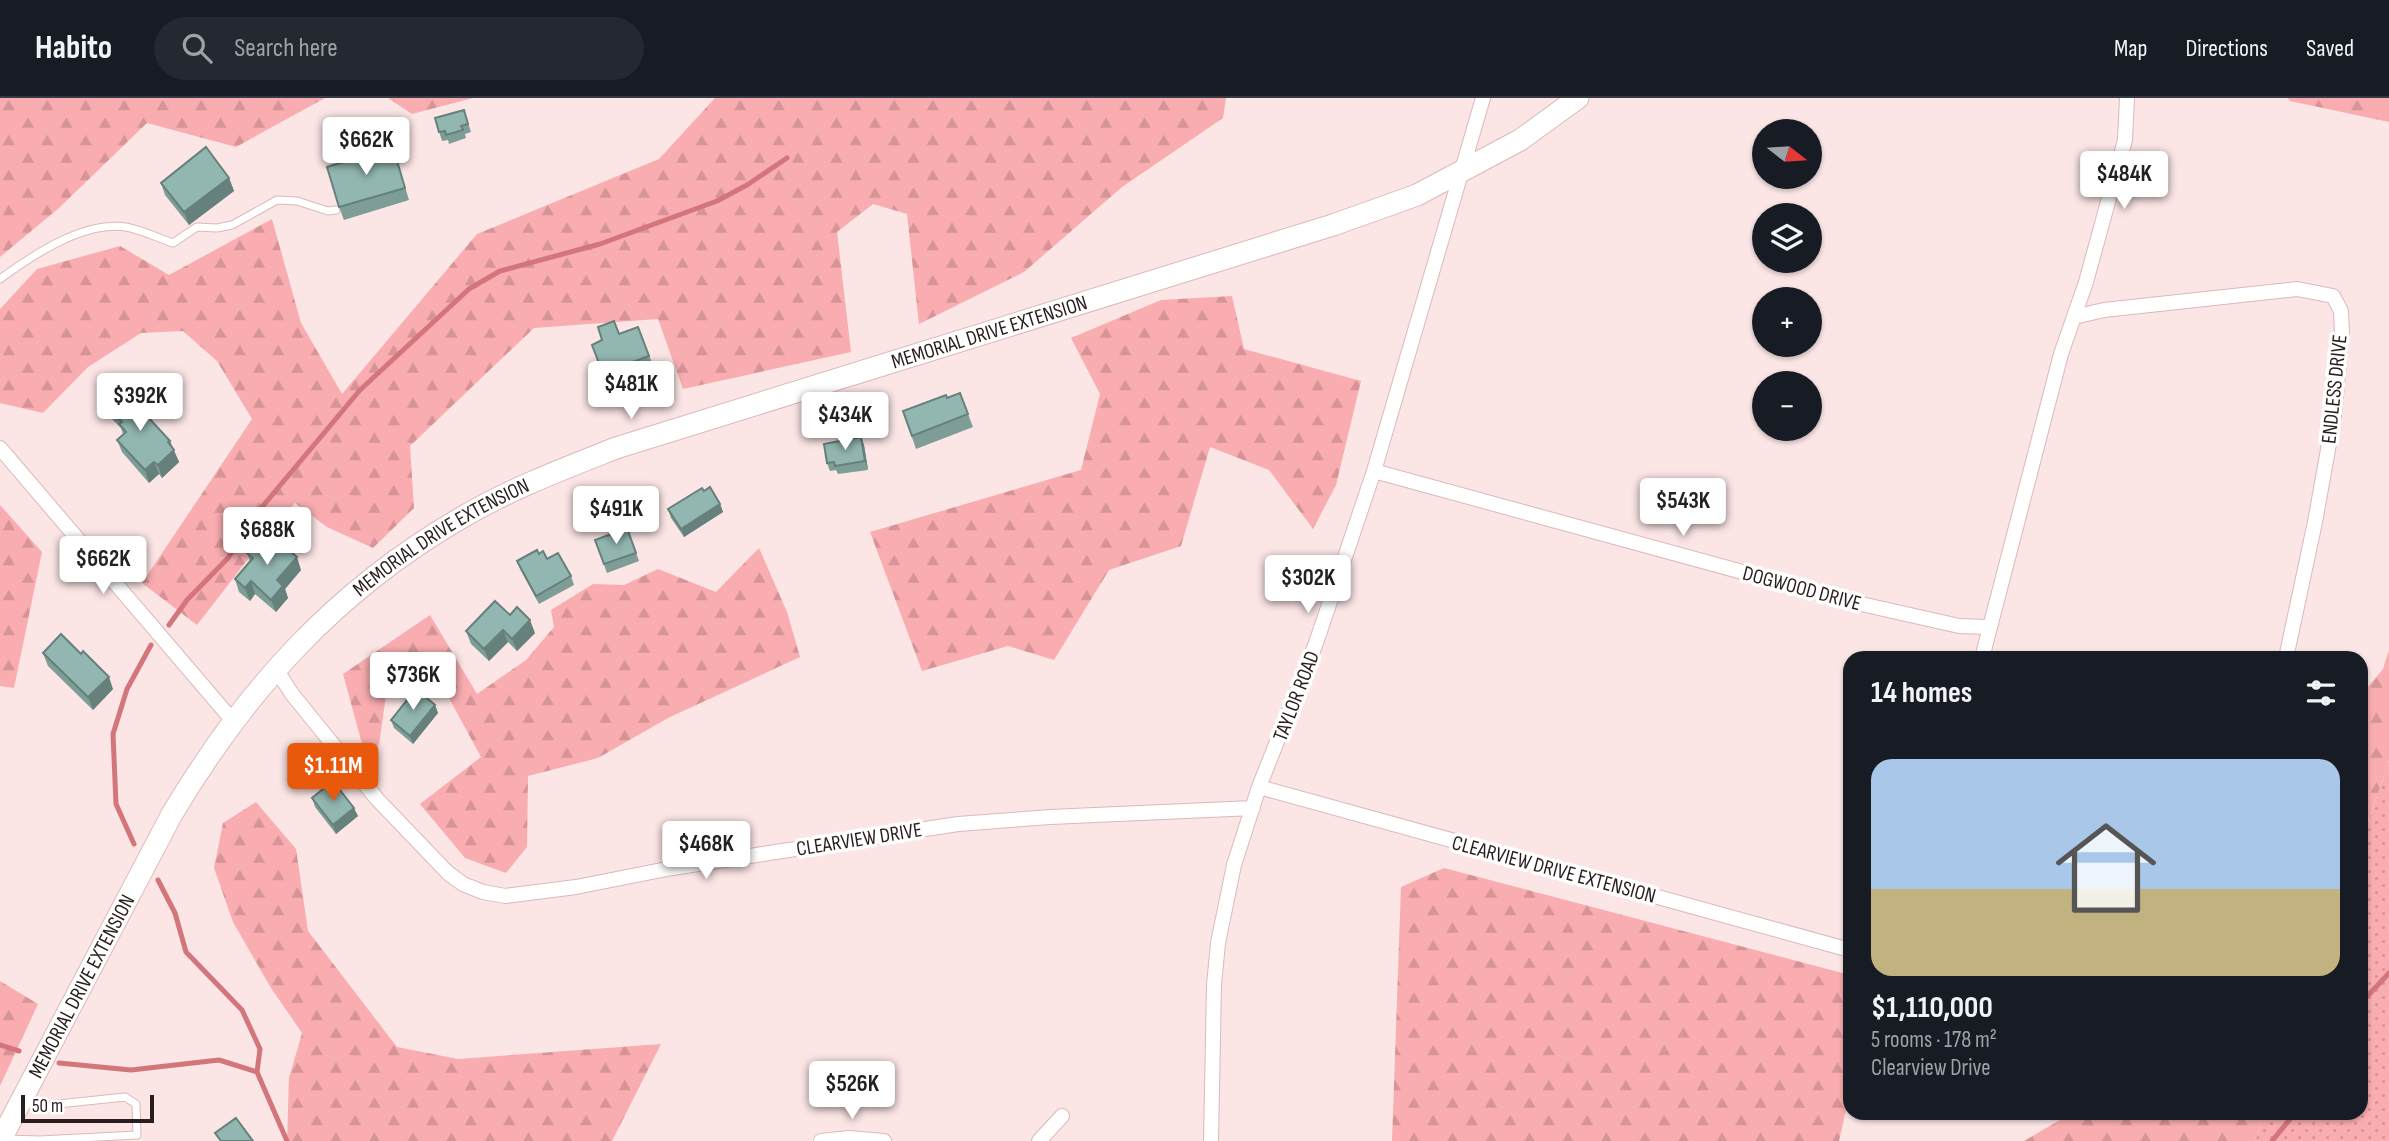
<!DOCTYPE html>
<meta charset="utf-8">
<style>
body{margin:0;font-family:"Sofia Sans Condensed",sans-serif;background:#242831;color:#f1f3f6;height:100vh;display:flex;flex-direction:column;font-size:26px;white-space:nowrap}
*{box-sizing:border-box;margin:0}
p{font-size:23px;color:#9ea1a6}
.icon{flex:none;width:38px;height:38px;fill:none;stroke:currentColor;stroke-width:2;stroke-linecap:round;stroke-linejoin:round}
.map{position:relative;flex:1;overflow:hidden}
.drawer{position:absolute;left:1843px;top:553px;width:525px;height:469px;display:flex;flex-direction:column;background:#171b24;border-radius:21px;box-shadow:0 2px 5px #0004}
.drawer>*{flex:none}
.needle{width:46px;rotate:107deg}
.fabs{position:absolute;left:1752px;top:21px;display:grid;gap:14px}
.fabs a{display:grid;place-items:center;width:70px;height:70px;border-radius:50%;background:#171b24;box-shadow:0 2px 5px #0004;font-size:35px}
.scale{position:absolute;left:21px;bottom:18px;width:133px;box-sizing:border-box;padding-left:7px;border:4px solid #2a1d1d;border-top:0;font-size:19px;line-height:24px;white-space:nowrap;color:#2a1d1d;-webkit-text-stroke:5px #fff;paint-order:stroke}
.price{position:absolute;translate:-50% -60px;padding:0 16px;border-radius:7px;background:#fff;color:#222;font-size:23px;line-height:46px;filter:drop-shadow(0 2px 4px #0008)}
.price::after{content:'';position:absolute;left:50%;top:42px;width:21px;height:16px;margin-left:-10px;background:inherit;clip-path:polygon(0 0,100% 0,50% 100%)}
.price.active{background:#ea580c;color:#fff}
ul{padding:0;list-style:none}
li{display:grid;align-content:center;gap:14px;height:371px;padding:0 28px}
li+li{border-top:2px solid #363941}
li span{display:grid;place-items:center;height:217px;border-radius:21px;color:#555}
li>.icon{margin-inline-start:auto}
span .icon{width:126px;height:126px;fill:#fffc;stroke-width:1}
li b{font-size:30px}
h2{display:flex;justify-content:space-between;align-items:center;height:84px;padding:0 28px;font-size:30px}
header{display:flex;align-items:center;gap:42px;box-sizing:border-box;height:98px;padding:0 35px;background:#171b24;border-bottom:2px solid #363941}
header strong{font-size:33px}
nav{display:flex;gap:38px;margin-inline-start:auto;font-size:24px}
.search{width:490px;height:63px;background:#242831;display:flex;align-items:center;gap:18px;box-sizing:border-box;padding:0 24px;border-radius:38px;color:#9ea1a6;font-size:26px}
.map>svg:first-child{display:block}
</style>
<header>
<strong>Habito</strong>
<div class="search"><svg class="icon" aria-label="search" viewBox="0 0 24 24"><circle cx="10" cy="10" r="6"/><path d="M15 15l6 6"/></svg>Search here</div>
<nav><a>Map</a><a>Directions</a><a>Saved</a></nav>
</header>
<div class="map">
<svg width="2389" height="1043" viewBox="0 0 2389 1043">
<defs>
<pattern id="grass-dots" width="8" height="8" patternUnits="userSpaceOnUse" patternTransform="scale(1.75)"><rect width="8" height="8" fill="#f9adb0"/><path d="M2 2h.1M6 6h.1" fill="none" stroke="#d69497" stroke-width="1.8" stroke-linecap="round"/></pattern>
<pattern id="forest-firs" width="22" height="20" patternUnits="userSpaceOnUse" patternTransform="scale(1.75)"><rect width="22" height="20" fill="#f9adb0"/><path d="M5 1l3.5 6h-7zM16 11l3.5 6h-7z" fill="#d69497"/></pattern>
</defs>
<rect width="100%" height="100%" fill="#fbe5e5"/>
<path fill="url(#grass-dots)" d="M2389,663V1043H2255L2265,1015H2361V744Z"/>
<path fill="url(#forest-firs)" d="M0,0H325L236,49L147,25L59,110L0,159Z
M388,0H473L412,16Z
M715,0H1226L1223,20L1122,89L1024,174L919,226L907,116L873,106L837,134L851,254L683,291L658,221L534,230L410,348L414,410L373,450L327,429L295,405L276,425L197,527L142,485L252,321L217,263L183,233L141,235L88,269L43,315L0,305V211L37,171L120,148L169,177L272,121L301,225L342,296L477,136L659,61Z
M2288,0H2389V24L2290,3Z
M1232,198L1244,251L1361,283L1336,387L1313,431L1269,372L1210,349L1181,448L1109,472L1054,562L1008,548L922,573L870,434L1081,372L1100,296L1071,240L1161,202Z
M0,407L42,454L14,590L0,588Z
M759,450L787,514L800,559L668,620L598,660L528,678L527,749L506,775L465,760L420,706L481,659L430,565L386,597L379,647L364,653L343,576L430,517L477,596L526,562L554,529L551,512L593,486L624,487L658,471L716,494Z
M2389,552V663L2361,744V597L2383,571Z
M256,704L296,751L308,833L397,949L458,961L661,946L612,1043H287L289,980L302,935L271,890L233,824L214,770L223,725Z
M1444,770L1850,877V994L1839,1043H1392L1401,789Z
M0,883L38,906L0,988Z
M2072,1015H2265L2255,1043H2024Z"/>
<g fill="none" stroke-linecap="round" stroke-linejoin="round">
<path stroke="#d3767c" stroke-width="5" d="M169,527L187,502L228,460L257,415L360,292L469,191L500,173L600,146L717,103L747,87L787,60
M134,746L116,706L113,636L127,591L151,547
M158,782L175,815L186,854L242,912L260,951L257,974L287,1043
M2361,905L2389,875
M0,947L19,953
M59,965L131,972L219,962L257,974
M2272,1043L2295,1015"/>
<defs>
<path id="lane" d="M0,181C33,157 83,123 126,129C142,132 158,140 173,145L197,129L217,130L232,127L277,102L297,103L328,113L336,112
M5,1041L40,1042L137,1037L136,1006L125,999L39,1008L24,1005"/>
<path id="street" d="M2074,219L2104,212L2297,191L2333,198L2341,213L2342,235L2334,318L2315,424L2286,560
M0,350L233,623
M1374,373L1848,503L1959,528L1989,529
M1982,560L2061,256L2086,184L2125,42L2127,0
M276,571L292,596L377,701L448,775L463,786L483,794L505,798L576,789L672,770L958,726L1050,719L1253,710
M1259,689L1850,852
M821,1043L849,1040L884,1043
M1039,1043L1062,1018
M1211,1043L1214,887L1218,845L1234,767L1259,689L1316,545L1374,373L1483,0"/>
<g id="secondary">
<path id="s1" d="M0,1043L172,716C246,592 335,493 461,420C510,391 563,371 616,350L1333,127L1417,97L1520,42L1578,0"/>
</g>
</defs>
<use href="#lane" stroke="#dcb9ba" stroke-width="9"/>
<use href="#street" stroke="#dcb9ba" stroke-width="16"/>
<use href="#secondary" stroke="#dcb9ba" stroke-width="23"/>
<use href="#lane" stroke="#fff" stroke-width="7"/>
<use href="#street" stroke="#fff" stroke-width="14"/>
<use href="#secondary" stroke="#fff" stroke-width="21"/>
</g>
<path fill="#7e9d97" d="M464,12L471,34L465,36L466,40L449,46L448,42L442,43L435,20Z
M393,49L409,102L344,122L339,109Z
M229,80L234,93L189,127L165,97L161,85Z
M638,229L654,270L624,282L623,280L606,286L592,247Z
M960,295L973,329L916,351L903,313Z
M106,306L172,349L179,364L162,380L159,376L149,385L122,354L117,342L123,336L121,330L110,319Z
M861,339L864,347L868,372L838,376L836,372L830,373L827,365Z
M704,393L720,406L723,414L684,439L671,420L668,411Z
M627,430L639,463L607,475L595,442Z
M263,449L301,472L285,491L288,500L276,514L255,496L250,503L239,494L235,481L250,464L247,455Z
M539,456L571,478L574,487L539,506L520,471L517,463Z
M510,517L535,535L517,553L508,544L489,563L471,546L466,533Z
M43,555L113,591L93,612L48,568Z
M435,607L438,615L413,646L394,630L391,622Z
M312,700L358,718L336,736L315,709Z"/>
<path fill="#66807b" d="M229,80L234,93L189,127L184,114Z
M861,339L864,347L868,372L865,363Z
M170,343L179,364L162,380L158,367Z
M154,364L159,376L149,385L145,372Z
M720,406L723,414L684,439L681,431Z
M297,459L301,472L285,491L288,500L276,514L271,502L277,482Z
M251,483L255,496L250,503L245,490Z
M530,522L535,535L517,553L512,541Z
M503,532L508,544L489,563L484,551Z
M109,579L113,591L93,612L88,599Z
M435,607L438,615L413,646L410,638Z
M354,710L358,718L336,736L333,727Z"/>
<path fill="#92b7b0" stroke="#66807b" stroke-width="2" d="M464,12L468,26L461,28L463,32L446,37L445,33L439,34L435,20Z
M206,49L229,80L184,114L161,85Z
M393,49L405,90L339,109L327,69Z
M614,223L619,236L638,229L649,258L619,269L618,267L602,273L592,247L602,242L598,229Z
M121,292L147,320L148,319L170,343L168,344L174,352L158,367L154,364L145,372L117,342L126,334L119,326L122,324L106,306Z
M960,295L968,316L912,338L903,313L946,297L947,300Z
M861,339L865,363L835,368L834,364L827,365L824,346Z
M710,389L720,406L681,431L668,411L702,390L704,393Z
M627,430L636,455L604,466L595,442Z
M273,438L297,459L277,482L283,488L271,502L251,483L245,490L235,481L253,460L247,455L258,444L263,449Z
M537,452L539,456L543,453L547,461L558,455L571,478L536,498L517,463Z
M495,503L510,517L517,509L530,522L512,541L503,532L484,551L466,533Z
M61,536L81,556L83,553L109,579L88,599L43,555Z
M416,591L435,607L410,638L391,622Z
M333,683L354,710L333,727L312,700Z
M236,1020L253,1043H221L215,1035Z"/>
<g text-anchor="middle" stroke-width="7" stroke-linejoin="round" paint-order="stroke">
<g font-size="21" fill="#2a1d1d" stroke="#fff">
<text dy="7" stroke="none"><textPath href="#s1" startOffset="1349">MEMORIAL DRIVE EXTENSION</textPath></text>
<text transform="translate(2334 291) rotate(-84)" y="7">ENDLESS DRIVE</text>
<text dy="7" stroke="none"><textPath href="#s1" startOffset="761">MEMORIAL DRIVE EXTENSION</textPath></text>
<text transform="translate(1802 490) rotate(15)" y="7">DOGWOOD DRIVE</text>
<text transform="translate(1296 598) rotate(-69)" y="7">TAYLOR ROAD</text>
<text transform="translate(859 741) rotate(-9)" y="7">CLEARVIEW DRIVE</text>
<text transform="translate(1554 771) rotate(15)" y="7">CLEARVIEW DRIVE EXTENSION</text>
<text dy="7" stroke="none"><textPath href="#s1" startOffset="175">MEMORIAL DRIVE EXTENSION</textPath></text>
</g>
</g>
</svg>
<div class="fabs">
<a><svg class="needle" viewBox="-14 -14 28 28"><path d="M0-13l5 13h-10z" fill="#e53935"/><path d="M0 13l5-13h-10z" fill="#9ea1a6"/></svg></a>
<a><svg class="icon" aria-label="layers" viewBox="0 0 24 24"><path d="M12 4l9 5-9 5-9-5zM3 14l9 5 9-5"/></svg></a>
<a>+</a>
<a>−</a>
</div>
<div class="scale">50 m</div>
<b class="price" style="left:366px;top:79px">$662K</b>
<b class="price" style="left:2124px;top:113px">$484K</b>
<b class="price" style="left:631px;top:323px">$481K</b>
<b class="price" style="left:140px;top:335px">$392K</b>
<b class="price" style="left:845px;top:354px">$434K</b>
<b class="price" style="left:1683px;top:440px">$543K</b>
<b class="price" style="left:616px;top:448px">$491K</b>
<b class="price" style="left:267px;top:469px">$688K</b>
<b class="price" style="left:103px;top:498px">$662K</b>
<b class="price" style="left:1308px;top:517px">$302K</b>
<b class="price" style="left:413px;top:614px">$736K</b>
<b class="price active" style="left:333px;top:705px">$1.11M</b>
<b class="price" style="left:706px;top:783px">$468K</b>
<b class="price" style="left:852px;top:1023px">$526K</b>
<section class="drawer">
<h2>14 homes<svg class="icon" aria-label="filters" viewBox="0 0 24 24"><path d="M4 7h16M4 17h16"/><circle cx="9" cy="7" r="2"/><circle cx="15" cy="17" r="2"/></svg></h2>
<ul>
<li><span style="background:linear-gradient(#a9c7e8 60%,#c2b280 0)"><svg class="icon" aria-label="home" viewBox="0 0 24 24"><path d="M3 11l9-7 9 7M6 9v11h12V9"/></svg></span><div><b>$1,110,000</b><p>5 rooms · 178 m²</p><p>Clearview Drive</p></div></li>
</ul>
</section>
</div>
